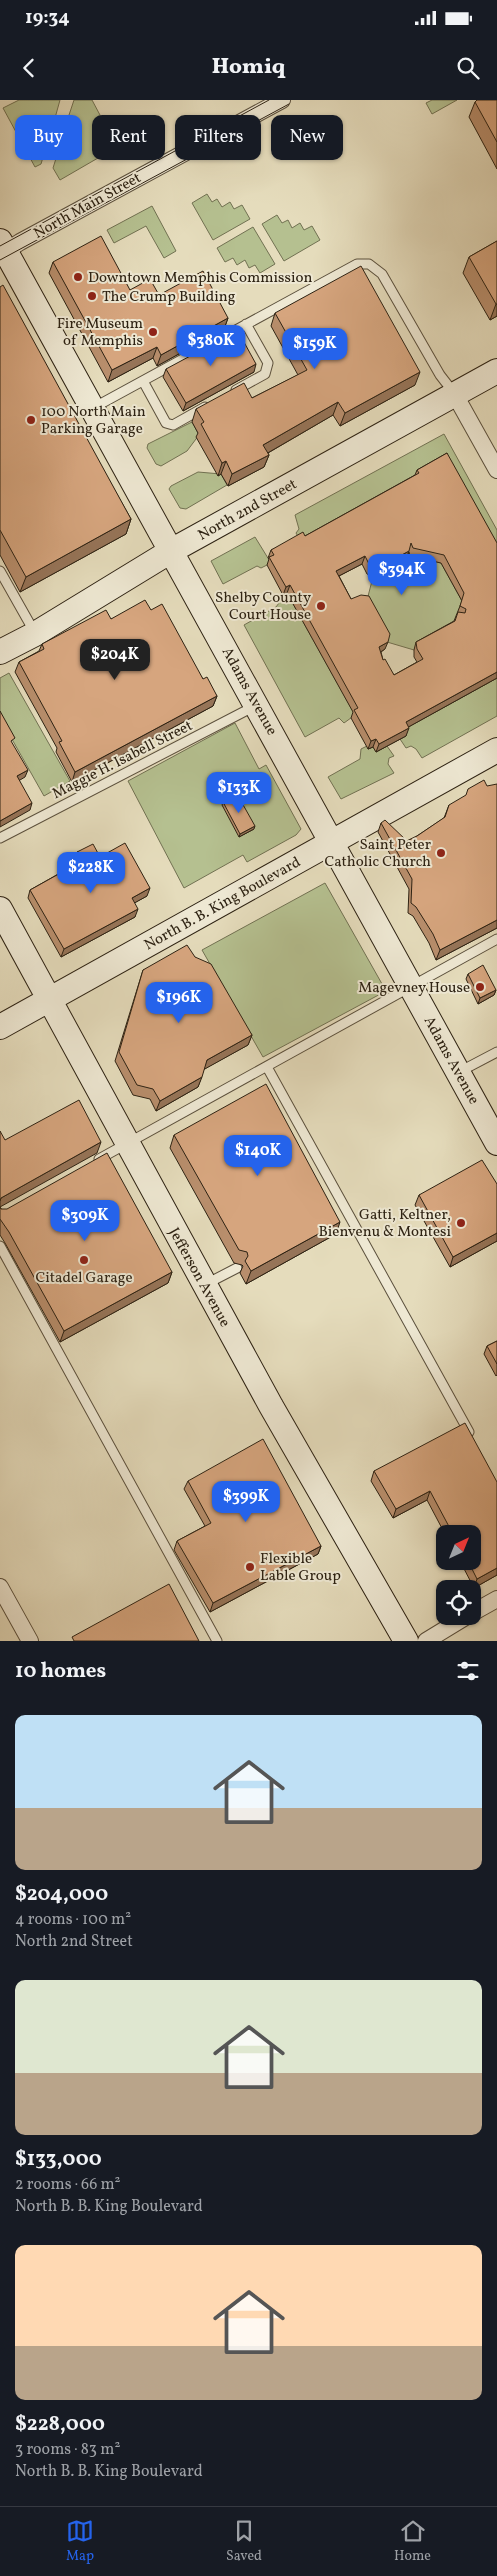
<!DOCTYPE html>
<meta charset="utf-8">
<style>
body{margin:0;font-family:Vollkorn,serif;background:#20242c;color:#f1f3f6;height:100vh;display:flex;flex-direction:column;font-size:19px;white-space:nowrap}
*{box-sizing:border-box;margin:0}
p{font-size:16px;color:#9ea1a6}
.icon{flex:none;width:28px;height:28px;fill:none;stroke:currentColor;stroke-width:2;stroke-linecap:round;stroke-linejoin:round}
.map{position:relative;height:1541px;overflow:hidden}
.side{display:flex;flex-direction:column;background:#171b24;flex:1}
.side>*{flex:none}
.banner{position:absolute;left:15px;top:15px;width:468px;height:45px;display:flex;gap:10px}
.needle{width:32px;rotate:43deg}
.tools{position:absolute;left:436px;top:1425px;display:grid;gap:10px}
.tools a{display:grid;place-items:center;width:45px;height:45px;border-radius:10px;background:#171b24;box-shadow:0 1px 4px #0004;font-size:25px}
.price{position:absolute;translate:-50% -42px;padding:0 11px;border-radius:10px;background:#2563eb;color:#fff;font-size:16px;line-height:32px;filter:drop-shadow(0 1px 2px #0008)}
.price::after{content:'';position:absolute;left:50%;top:30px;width:15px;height:11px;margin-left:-8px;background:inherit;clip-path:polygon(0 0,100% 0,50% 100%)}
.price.on{background:#222;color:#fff}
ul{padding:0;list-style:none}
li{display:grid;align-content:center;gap:10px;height:265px;padding:0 15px}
li span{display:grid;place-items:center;height:155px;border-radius:10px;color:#555}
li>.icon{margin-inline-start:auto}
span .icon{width:90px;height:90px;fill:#fffc;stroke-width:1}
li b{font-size:21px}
h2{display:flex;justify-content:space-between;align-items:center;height:60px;padding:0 15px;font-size:21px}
.tag{padding:0 18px;border-radius:10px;background:#171b24;box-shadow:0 1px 4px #0004;font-size:18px;line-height:45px}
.tag.on{background:#2563eb;color:#fff}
.status{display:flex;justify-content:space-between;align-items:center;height:35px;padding:0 25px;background:#171b24;direction:ltr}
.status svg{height:14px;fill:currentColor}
header{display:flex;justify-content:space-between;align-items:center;height:65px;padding:0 15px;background:#171b24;font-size:22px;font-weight:800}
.menu{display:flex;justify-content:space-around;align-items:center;height:70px;border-top:1px solid #363941;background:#171b24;font-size:14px;color:#9ea1a6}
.menu a{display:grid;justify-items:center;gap:2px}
.menu .on{color:#2563eb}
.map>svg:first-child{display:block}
</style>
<div class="status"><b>19:34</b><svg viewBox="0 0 49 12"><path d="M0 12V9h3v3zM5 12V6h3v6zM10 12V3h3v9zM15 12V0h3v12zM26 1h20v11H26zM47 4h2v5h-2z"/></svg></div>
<header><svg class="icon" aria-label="back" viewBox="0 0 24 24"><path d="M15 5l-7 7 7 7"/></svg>Homiq<svg class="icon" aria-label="search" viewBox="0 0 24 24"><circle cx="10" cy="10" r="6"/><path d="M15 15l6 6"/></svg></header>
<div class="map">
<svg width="497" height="1541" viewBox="0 0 497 1541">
<rect width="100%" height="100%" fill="#e5dcbc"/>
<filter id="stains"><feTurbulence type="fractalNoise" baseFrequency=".004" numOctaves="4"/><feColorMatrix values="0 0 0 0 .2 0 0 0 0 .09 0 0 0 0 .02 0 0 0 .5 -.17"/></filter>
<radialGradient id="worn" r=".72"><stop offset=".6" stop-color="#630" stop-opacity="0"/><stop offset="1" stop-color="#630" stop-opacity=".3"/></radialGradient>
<path fill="#b5c090" stroke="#717152" d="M19,0H60L55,18L47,22L51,30L41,64L35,67L3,8Z
M74,0H92L117,47L60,80L53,68L64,33L72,29L67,21Z
M432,0H457L432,14L426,3Z
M207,94L212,102L217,99L222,107L230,102L234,109L242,105L250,119L213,140L192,103Z
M152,106L176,151L164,158L146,126L114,143L107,130Z
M277,115L282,123L288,120L292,128L300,123L304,130L312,126L320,140L284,161L262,124Z
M253,127L275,164L260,173L255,165L249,168L245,160L237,165L233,158L225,162L217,148Z
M192,322L199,335L187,351L161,366L156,364L147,348L148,344Z
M444,334L497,430V453L300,440L296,433L299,429L295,415Z
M198,372L221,374L227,385L186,409L180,408L169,389L171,386Z
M255,437L271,463L261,468L257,466L223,484L211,461Z
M411,456L441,463L462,501L452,529L414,550L387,542L366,504L373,477Z
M287,493L355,615L344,623L339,618L305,637L244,525L276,507L279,503L277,497Z
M9,573L70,681L44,696L0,618V578Z
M497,578V616L422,658L416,649L411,646L406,648L400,639L405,636L403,630Z
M235,623L259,669L266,665L301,729L296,735L247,762L243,755L184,788L128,681Z
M367,646L368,649L373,647L376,652L387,646L394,656L389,658L388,664L394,673L341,699L328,677L360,659L361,649Z
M325,783L386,891L263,957L202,850Z"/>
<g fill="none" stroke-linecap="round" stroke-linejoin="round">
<defs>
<path id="lane" d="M143,281L166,323L173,325L205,307
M236,290L265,274L268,263L246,224
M93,308L357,164H369L382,174L440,275L454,293
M0,471L35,533
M0,738L255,606
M267,967L469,1332
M459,972L497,952
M99,1059L497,839
M0,1146L217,1541
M206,1184L237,1168"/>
<path id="street" d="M0,155L20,142L282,0
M454,293L497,370
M0,1487L30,1541
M472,1513L497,1499
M426,1541L467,1516"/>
<path id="secondary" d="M0,141L497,1043
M0,552L35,534L171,451L497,271
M0,809L271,1306L406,1541
M0,927L497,650"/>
</defs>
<use href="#lane" stroke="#5b503d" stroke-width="11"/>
<use href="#street" stroke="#5b503d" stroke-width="18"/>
<use href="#secondary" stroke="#2d2213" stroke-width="26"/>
<use href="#lane" stroke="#eee8d3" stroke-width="9"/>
<use href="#street" stroke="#eee8d3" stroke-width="16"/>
<use href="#secondary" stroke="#eee8d3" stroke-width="24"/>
<path stroke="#2d2213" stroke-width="1" d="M0,146L269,0
M0,160L289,4"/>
</g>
<path fill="#b88e6c" stroke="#2d2213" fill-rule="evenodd" d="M497,0V69L469,17L475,2Z
M497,141V216L490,220L463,173L469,157Z
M53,162L130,190L159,195L228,218L224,229L157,266L153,258L108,282L49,173Z
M0,187L131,419L126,434L20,492L0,455Z
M275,213L415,285L340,326L333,315L268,353L269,355L264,367L228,386L221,374L218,376L196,337L198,333L192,322L196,309L252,298L298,275L271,226Z
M166,269L254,272L183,311L163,277Z
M447,353L497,578L408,627L406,636L376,652L373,647L368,649L351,618L353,612L287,493L283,495L267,465L269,459L268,458L271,450L305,436L415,375L417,370ZM409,452L410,456L441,463L462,501L454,521L416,542L414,550V557L417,562L394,575L383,560L381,552L385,549L351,499L339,476L362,464L367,474L373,477L406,459Z
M151,510L203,579L217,596L213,606L72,682L56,652L57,648L15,572L19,562L39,551L42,544L111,519Z
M223,702L254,729L239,737L222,705Z
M449,705L497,828L436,860L429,843L413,816L408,813L409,789L378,732L381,723L407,741L417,736L444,718Z
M77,752L100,757L147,796L134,803L135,817L61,857L28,798L30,790L76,764L74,760Z
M195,857L252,935L248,945L204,969L198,987L156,1011L150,999L133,995L115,961L143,870Z
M468,874L496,890L494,895L478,904L466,879Z
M174,1035L336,1134L246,1184L240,1173L243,1166L242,1165L234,1163L170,1048Z
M497,1084V1141L450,1167L415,1105L419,1095Z
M0,1107L1,1109L172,1172L168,1183L60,1242L5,1143L0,1135Z
M497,1241V1275L496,1276L484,1254L487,1246Z
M374,1371L497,1382V1475L474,1488L460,1461H472V1434H445L427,1400L393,1418L371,1381Z
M188,1381L321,1446L318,1454L210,1512L174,1450L177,1441L205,1426L184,1389Z"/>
<path fill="#967458" stroke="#2d2213" d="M496,204H497V216L490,220Z
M228,218L224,229L157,266L161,255Z
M157,247L153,258L108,282L112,270Z
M256,264L254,272L183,311L186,303Z
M420,272L415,285L340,326L345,313Z
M338,302L333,315L259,358L263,345Z
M269,355L264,367L228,386L232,374Z
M226,361L221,374L218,376L222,363Z
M131,419L126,434L20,492L26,477Z
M409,451L406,459L373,477L376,469Z
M365,456L362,464L333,479L336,471Z
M290,485L287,493L283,495L286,487Z
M388,542L385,549L376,555L379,547Z
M497,572V578L403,630L406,622Z
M217,596L213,606L72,682L75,672Z
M409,628L406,636L376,652L379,644Z
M376,639L373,647L368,649L371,641Z
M28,670L25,677L15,683L17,676Z
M32,703L30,710L0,727V721Z
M255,726L254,729L239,737L240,734Z
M150,788L147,796L129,806L132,798Z
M138,809L135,817L61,857L64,849Z
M497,820V828L436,860L440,850Z
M496,890L494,895L478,904L480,898Z
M252,935L248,945L203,970L207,960Z
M202,977L198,987L156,1011L160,1001Z
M101,1042L97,1053L0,1107V1100L1,1098Z
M340,1122L336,1134L246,1184L251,1171Z
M497,1133V1141L450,1167L453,1157Z
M172,1172L168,1183L60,1242L64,1231Z
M430,1391L427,1400L393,1418L396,1409Z
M321,1446L318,1454L210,1512L213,1503Z
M497,1468V1475L474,1488L477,1479Z"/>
<path fill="#d6a57e" stroke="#2d2213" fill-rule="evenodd" d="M477,0H497V42L475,2Z
M101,136L130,190L150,179L159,195L203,171L228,218L161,255L157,247L112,270L53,162Z
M497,141V204H496L469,157Z
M361,166L420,272L345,313L338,302L263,345L269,355L232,374L226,361L222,363L201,324L204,322L196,309L244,283L252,298L307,270L275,213Z
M3,185L131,419L26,477L0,430V187Z
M233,233L235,236L239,233L256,264L186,303L166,269Z
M447,353L497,443V572L406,622L409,628L379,644L376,639L371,641L354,610L358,608L290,485L286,487L278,473L269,457L274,455L271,450L303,432L305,436L419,373L417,370ZM411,443L413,448L444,455L464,493L460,506L466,509L465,513L458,512L455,521L416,542L417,549L423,559L394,575L385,559L383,560L379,547L388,542L390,534L369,496L361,495L351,499L336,471L365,456L370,466L376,469L409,451Z
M145,500L151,510L162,504L203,579L207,577L217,596L75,672L59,642L62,641L19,562L44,549L42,544L106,510L111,519Z
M0,611L15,638L11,641L28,670L17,676L32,703L0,721Z
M484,680L487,686L497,684V820L440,850L433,834L416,807L411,803L412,779L381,723L385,720L407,741L417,736L445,717L449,705L466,695L468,689Z
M237,694L255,726L240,734L223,702Z
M125,743L150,788L132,798L138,809L64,849L30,790L82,761L77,752L93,744L100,757Z
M187,845L195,857L211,864L252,935L207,960L202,977L160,1001L153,989L137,985L119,952L143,870Z
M483,865L496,890L480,898L468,874Z
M266,984L340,1122L251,1171L245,1161L248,1156L247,1152L239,1150L174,1035Z
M79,1000L101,1042L1,1098L0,1101V1031L5,1040Z
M107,1053L172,1172L64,1231L9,1132L0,1119V1107L1,1109H7Z
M482,1060L497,1084V1133L453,1157L419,1095Z
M497,1241V1264L487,1246Z
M465,1323L497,1382V1468L477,1479L468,1461H472V1434H453L430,1391L396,1409L374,1371Z
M263,1339L321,1446L213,1503L177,1441L211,1423L188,1381Z
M169,1484L199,1541H74L72,1537Z"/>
<g fill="#8f2418" stroke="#eee8d3" stroke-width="2">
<circle cx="78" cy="177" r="5"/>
<circle cx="92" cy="196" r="5"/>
<circle cx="153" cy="232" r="5"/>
<circle cx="31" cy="320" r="5"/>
<circle cx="321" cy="506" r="5"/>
<circle cx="441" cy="753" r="5"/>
<circle cx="480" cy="887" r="5"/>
<circle cx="461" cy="1123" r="5"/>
<circle cx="84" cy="1160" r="5"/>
<circle cx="250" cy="1467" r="5"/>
</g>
<g text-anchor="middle" stroke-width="4" stroke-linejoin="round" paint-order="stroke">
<g font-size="15" fill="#2d2213" stroke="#eee8d3">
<text transform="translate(87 105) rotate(-29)" y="5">North Main Street</text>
<text transform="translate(247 409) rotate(-29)" y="5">North 2nd Street</text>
<text transform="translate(250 591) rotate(61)" y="5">Adams Avenue</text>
<text transform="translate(122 659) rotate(-27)" y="5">Maggie H. Isabell Street</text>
<text transform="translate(222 803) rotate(-29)" y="5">North B. B. King Boulevard</text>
<text transform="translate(452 960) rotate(61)" y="5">Adams Avenue</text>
<text transform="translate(200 1177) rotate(61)" y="5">Jefferson Avenue</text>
</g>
<g font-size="15" fill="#2d2213" stroke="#eee8d3" text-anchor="end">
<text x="88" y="182" text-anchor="start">Downtown Memphis Commission</text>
<text x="102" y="201" text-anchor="start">The Crump Building</text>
<text x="143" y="228">Fire Museum<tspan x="143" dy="17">of Memphis</tspan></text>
<text x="41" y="316" text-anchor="start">100 North Main<tspan x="41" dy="17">Parking Garage</tspan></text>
<text x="311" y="502">Shelby County<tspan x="311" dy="17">Court House</tspan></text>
<text x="431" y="749">Saint Peter<tspan x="431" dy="17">Catholic Church</tspan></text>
<text x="470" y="892">Magevney House</text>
<text x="451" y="1119">Gatti, Keltner,<tspan x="451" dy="17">Bienvenu &amp; Montesi</tspan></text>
<text x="84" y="1182" text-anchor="middle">Citadel Garage</text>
<text x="260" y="1463" text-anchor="start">Flexible<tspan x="260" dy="17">Lable Group</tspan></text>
</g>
</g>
<rect width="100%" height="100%" filter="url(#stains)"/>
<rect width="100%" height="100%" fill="url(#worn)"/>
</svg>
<div class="tools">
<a><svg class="needle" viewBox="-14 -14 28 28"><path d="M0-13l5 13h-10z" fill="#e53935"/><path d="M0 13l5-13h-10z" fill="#9ea1a6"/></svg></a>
<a><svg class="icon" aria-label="locate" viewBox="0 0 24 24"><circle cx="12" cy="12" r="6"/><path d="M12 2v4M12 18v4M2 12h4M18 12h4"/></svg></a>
</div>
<b class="price" style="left:211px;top:267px">$380K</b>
<b class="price" style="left:315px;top:270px">$159K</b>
<b class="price" style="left:402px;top:496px">$394K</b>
<b class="price on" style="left:115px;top:581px">$204K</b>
<b class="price" style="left:239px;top:714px">$133K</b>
<b class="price" style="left:91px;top:794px">$228K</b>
<b class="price" style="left:179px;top:924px">$196K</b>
<b class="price" style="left:258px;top:1077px">$140K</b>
<b class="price" style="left:85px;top:1142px">$309K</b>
<b class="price" style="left:246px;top:1423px">$399K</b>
<div class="banner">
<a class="tag on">Buy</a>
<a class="tag">Rent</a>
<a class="tag">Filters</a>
<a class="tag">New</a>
</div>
</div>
<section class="side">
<h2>10 homes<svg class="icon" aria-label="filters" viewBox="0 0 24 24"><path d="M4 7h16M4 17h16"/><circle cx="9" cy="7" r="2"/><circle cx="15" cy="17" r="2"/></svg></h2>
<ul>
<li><span style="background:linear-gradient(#bfe0f5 60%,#b9a48a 0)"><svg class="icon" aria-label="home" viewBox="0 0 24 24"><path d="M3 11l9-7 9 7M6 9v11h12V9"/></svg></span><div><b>$204,000</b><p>4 rooms · 100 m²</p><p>North 2nd Street</p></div></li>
<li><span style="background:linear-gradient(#dfe7d0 60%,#b9a48a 0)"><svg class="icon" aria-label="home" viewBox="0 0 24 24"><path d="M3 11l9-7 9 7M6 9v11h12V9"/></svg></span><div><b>$133,000</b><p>2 rooms · 66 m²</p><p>North B. B. King Boulevard</p></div></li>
<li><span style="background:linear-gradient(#ffd9b3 65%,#b9a48a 0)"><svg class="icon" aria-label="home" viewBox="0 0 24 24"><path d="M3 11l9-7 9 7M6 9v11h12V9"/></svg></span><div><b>$228,000</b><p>3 rooms · 83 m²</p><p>North B. B. King Boulevard</p></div></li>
</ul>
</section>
<nav class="menu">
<a class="on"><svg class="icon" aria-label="map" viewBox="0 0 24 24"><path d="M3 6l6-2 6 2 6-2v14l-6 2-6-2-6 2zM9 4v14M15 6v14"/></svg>Map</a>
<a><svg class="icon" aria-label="saved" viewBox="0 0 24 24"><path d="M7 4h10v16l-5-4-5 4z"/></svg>Saved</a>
<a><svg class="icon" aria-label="home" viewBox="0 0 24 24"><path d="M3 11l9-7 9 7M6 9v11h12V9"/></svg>Home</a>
</nav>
